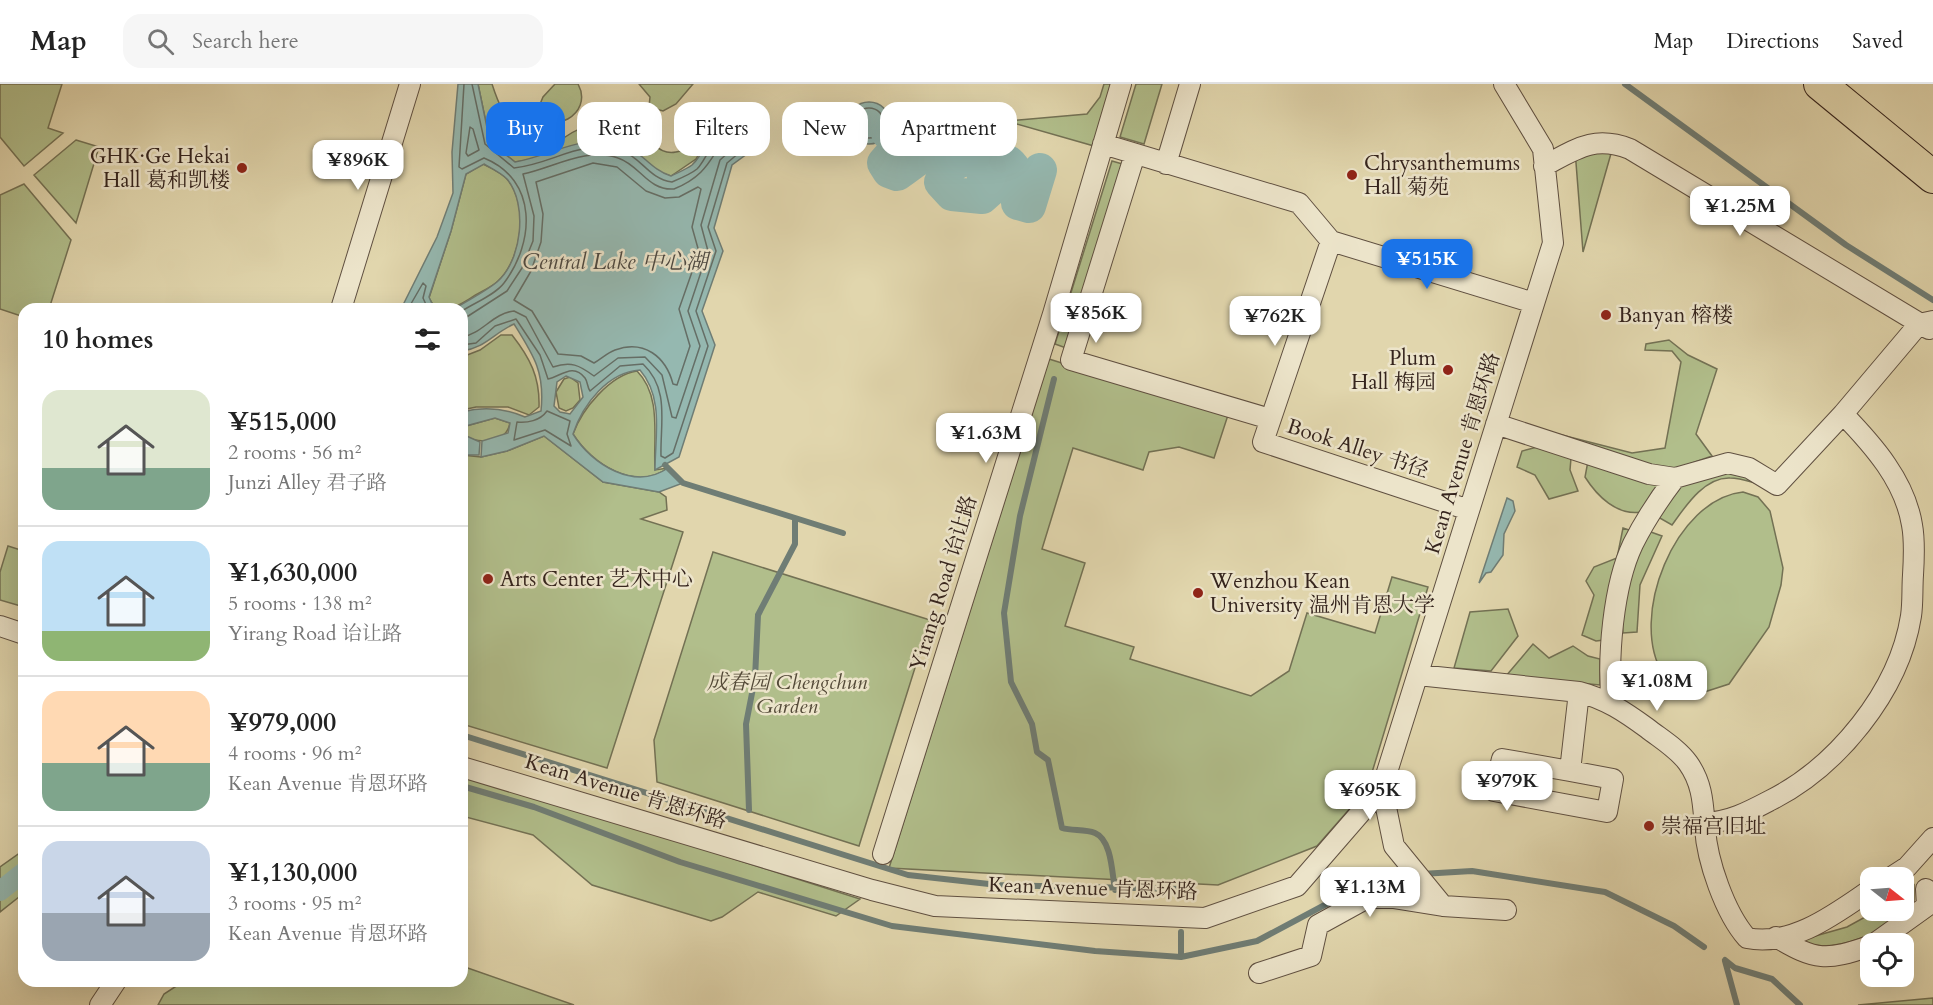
<!DOCTYPE html>
<meta charset="utf-8">
<style>
body{margin:0;font-family:Cardo,"Noto Serif SC",serif;background:#f6f6f6;color:#222;height:100vh;display:flex;flex-direction:column;font-size:22px;white-space:nowrap}
*{box-sizing:border-box;margin:0}
p{font-size:20px;color:#767676}
.icon{flex:none;width:33px;height:33px;fill:none;stroke:currentColor;stroke-width:2;stroke-linecap:round;stroke-linejoin:round}
.map{position:relative;flex:1;overflow:hidden}
.sheet{position:absolute;left:18px;top:219px;width:450px;height:684px;display:flex;flex-direction:column;background:#fff;border-radius:18px;box-shadow:0 6px 24px #0002}
.sheet>*{flex:none}
.hud{position:absolute;left:486px;top:18px;width:570px;height:54px;display:flex;gap:12px}
.needle{width:39px;rotate:107deg}
.tools{position:absolute;left:1860px;top:783px;display:grid;gap:12px}
.tools a{display:grid;place-items:center;width:54px;height:54px;border-radius:12px;background:#fff;box-shadow:0 6px 24px #0002;font-size:30px}
.price{position:absolute;translate:-50% -51px;padding:0 14px;border-radius:12px;background:#fff;color:#222;font-size:20px;line-height:39px;filter:drop-shadow(0 2px 3px #0008)}
.price::after{content:'';position:absolute;left:50%;top:36px;width:18px;height:14px;margin-left:-9px;background:inherit;clip-path:polygon(0 0,100% 0,50% 100%)}
.price.current{background:#1a73e8;color:#fff}
ul{padding:0;list-style:none}
li{display:flex;align-items:center;gap:18px;height:150px;padding:0 24px}
li+li{border-top:2px solid #e0e0e0}
li span{display:grid;place-items:center;flex:none;width:168px;height:120px;border-radius:18px;color:#555}
li>.icon{margin-inline-start:auto}
span .icon{width:72px;height:72px;fill:#fffc;stroke-width:1}
li b{font-size:26px}
h2{display:flex;justify-content:space-between;align-items:center;height:72px;padding:0 24px;font-size:26px}
.tag{padding:0 21px;border-radius:18px;background:#fff;box-shadow:0 6px 24px #0002;font-size:21px;line-height:54px}
.tag.current{background:#1a73e8;color:#fff}
header{display:flex;align-items:center;gap:36px;box-sizing:border-box;height:84px;padding:0 30px;background:#fff;border-bottom:2px solid #e0e0e0}
header strong{font-size:28px}
nav{display:flex;gap:33px;margin-inline-start:auto;font-size:21px}
.search{width:420px;height:54px;background:#f6f6f6;display:flex;align-items:center;gap:15px;box-sizing:border-box;padding:0 21px;border-radius:18px;color:#767676;font-size:22px}
.map>svg:first-child{display:block}
</style>
<header>
<strong>Map</strong>
<div class="search"><svg class="icon" aria-label="search" viewBox="0 0 24 24"><circle cx="10" cy="10" r="6"/><path d="M15 15l6 6"/></svg>Search here</div>
<nav><a>Map</a><a>Directions</a><a>Saved</a></nav>
</header>
<div class="map">
<svg width="1933" height="921" viewBox="0 0 1933 921">
<rect width="100%" height="100%" fill="#e1d6ad"/>
<filter id="stains"><feTurbulence type="fractalNoise" baseFrequency=".00333" numOctaves="4"/><feColorMatrix values="0 0 0 0 .2 0 0 0 0 .09 0 0 0 0 .02 0 0 0 .5 -.17"/></filter>
<radialGradient id="worn" r=".72"><stop offset=".6" stop-color="#630" stop-opacity="0"/><stop offset="1" stop-color="#630" stop-opacity=".3"/></radialGradient>
<path fill="#b1be8b" stroke="#737154" stroke-width="1.5" d="M0,0H62L48,44L63,49L24,82L0,53Z
M478,0H492C506,43 517,51 562,55C588,36 617,35 644,53C655,60 661,71 676,68C692,65 703,54 715,44L696,75L671,92L658,88L627,62L515,78L490,58Z
M555,0H578C595,31 547,54 538,25L543,13Z
M639,0H693L676,20L663,27L649,23L650,13Z
M1104,0H1113L1094,62L1006,37L1087,30L1100,13Z
M1136,0H1162L1144,60L1120,53Z
M76,56L99,63L76,139L34,91Z
M1614,59L1583,168L1575,66Z
M1112,77L1126,81L1069,265L1055,260Z
M483,80C491,84 501,88 507,95C529,120 522,175 498,197C492,203 482,207 474,212C459,221 440,236 429,214L451,147L466,90Z
M24,100L71,156L49,225H24V233L0,225V111Z
M501,251H512C530,274 540,293 539,323L529,331L508,323H476L462,326V273L480,266Z
M1669,256L1688,271L1717,285L1696,350L1712,372L1675,385L1651,383L1554,349L1632,369L1665,364L1681,278L1672,267L1645,266L1646,260Z
M1049,275L1228,331L1214,374L1179,363L1149,368L1143,386L1073,364L1042,465L1085,479L1065,542L1134,563L1130,575L1251,612L1289,587L1307,529L1375,549L1392,493L1428,503L1367,705L1317,762L1218,801L889,784Z
M637,287C662,312 653,353 655,386L668,384C635,408 592,380 573,350C582,325 610,291 637,287Z
M570,293L578,299L580,316L573,324L566,327L559,324L556,308L564,295Z
M495,334L510,339C506,361 477,360 462,350L466,342Z
M544,352L603,398L659,408L666,413L667,426L641,435L683,448L607,684L462,640V371L481,373L507,367Z
M1537,363L1571,374L1570,386L1578,407L1549,415L1535,391L1517,383L1522,367Z
M1588,377L1662,400L1641,428C1617,432 1597,412 1585,393Z
M1725,387L1736,388L1768,402C1756,400 1742,394 1730,394C1704,393 1685,423 1672,441L1658,433L1682,398Z
M1743,408L1758,413L1770,427L1783,484L1781,501L1769,543L1729,600L1689,613C1684,611 1677,608 1673,605C1668,601 1665,594 1663,590C1628,534 1675,415 1743,408Z
M1623,444L1632,447L1604,556L1596,557L1582,551L1594,511L1586,497L1594,483L1617,474Z
M1648,447L1662,452L1640,501L1637,548L1623,549C1619,512 1633,479 1648,447Z
M8,462L24,467V523L0,516V488Z
M713,468L930,536L859,762L657,698L654,656Z
M1508,525L1518,552L1491,587L1454,584L1470,528Z
M1533,560L1549,574L1573,562L1588,572L1600,575V601L1506,592Z
M462,688L860,815L836,832L758,808L722,833L711,837L592,801L533,751L462,732Z
M24,766V809L0,828V783Z
M1914,801V817C1882,850 1840,871 1794,858L1847,843L1876,827L1904,826V808Z
M462,882L574,921H158L164,910L184,897H462Z
M1933,914V921H1858Z"/>
<path fill="#95b8b0" stroke="#6f7d75" stroke-width="1.5" fill-rule="evenodd" d="M458,0H478L490,58L515,78C554,71 584,48 624,61C641,67 651,86 671,92C677,89 687,85 692,81C714,61 714,15 756,31L762,49L751,67L732,81L714,144L723,167L702,227L715,261L679,373L655,386C655,352 664,314 640,286C608,288 583,320 573,350C592,381 635,407 668,384L683,399L659,408L603,398L544,352L507,367L481,373L482,357L508,349L510,339L495,334L466,342L462,348V328C484,322 504,324 525,333L541,327C545,288 534,272 514,240C494,249 485,264 462,267V225H454C468,216 485,208 497,198C522,177 528,120 507,95C501,89 491,84 484,80L466,90L451,147L429,213L433,222L439,225H401L437,153L453,109L452,68ZM566,292L580,298L583,313L570,330L560,328L554,322L557,298Z
M848 39a21 21 0 1 1 42 0a21 21 0 1 1-42 0Z
M462,350L480,358L479,371H462Z
M1507,414L1513,417L1515,427L1504,450L1503,471L1491,488L1486,489L1479,499Z"/>
<g fill="none" stroke-linecap="round" stroke-linejoin="round">
<path stroke="#656e66" stroke-width="1.5" d="M854 39a15 15 0 1 1 30 0a15 15 0 1 1-30 0Z
M470,43L473,45L479,66L468,72L466,69Z
M593,79L617,83L646,107L665,114L679,113L698,103L701,105L692,143L699,168L679,225L690,262L677,301L673,300C666,273 644,255 615,266C607,269 601,275 594,279L581,272L558,270L532,227L514,216L531,187L541,158L543,130L536,98Z
M408,225L423,199L426,202L423,214L428,225
M462,227C474,219 495,211 504,199C535,158 538,96 484,74L462,85L459,83L464,0
M462,236L507,207L522,184L533,157L534,132L523,90C555,83 586,63 618,74C640,81 648,107 674,105C713,89 710,68 736,42H745L746,47L740,58L720,76L701,141L708,167L688,227L700,262L676,334L672,333L662,291L645,273L618,274L594,292C579,281 571,277 553,283L526,233L514,227C493,229 482,250 462,253
M462,261L476,259L495,242L516,235L540,271L548,295C560,293 573,278 585,294C588,298 587,303 590,307L620,282L643,280C670,305 660,340 661,372L665,374L673,369L708,262L696,227L716,167L708,143L727,79L746,63L755,48L750,35C721,24 712,70 697,85C691,90 679,95 672,98C649,95 641,73 622,67C580,54 554,80 514,84L485,60L472,0
M547,327L570,337L567,350L571,362L545,346L514,356L517,338C527,339 540,337 547,327Z"/>
<path stroke="#6f7d75" stroke-width="6" d="M1625,0L1846,161L1933,216
M1054,295L1020,432L1004,529L1011,598L1032,640L1037,668L1048,676L1062,744C1072,747 1085,745 1095,749C1112,756 1112,790 1115,806
M665,381L683,399L843,449
M462,651L908,791L998,801L1183,805
M462,702L534,723L680,778L892,842L1095,867L1181,873
M749,726L746,640L755,594L758,531L795,460V434
M1421,790L1472,787L1605,808L1674,842L1704,863
M1181,848V873L1257,857L1349,808L1397,791L1411,790
M1725,876L1735,884L1772,895L1800,921
M1725,877L1737,921"/>
<path stroke="#95b8b0" stroke-width="20" d="M0,807L24,788"/>
<path stroke="#95b8b0" stroke-width="34" d="M888,49L900,43L903,57L884,79L889,87L897,90C921,74 932,58 962,69L963,75L949,83L941,98L952,110L982,113L991,105L982,86L986,72C1014,72 1023,93 1018,119L1029,122L1040,86"/>
<defs>
<path id="street" d="M1103,60L1299,119L1331,157L1263,358L1469,426
M1135,70L1071,276L1270,335
M1166,80L1190,0
M1544,82C1576,65 1594,51 1630,65L1929,245
M1331,157L1534,219
M341,225L410,0
M1496,340L1649,390L1675,394L1728,379L1749,384L1777,401L1843,330
M0,542L24,550
M1418,591L1579,608C1606,615 1625,628 1647,644C1661,655 1678,665 1688,679C1703,700 1703,721 1705,744C1707,777 1725,829 1747,854C1792,863 1835,830 1870,806
M1612,620C1607,574 1613,502 1633,460C1645,436 1659,415 1675,394
M462,683L872,806L935,822L1205,834L1297,802L1382,704L1553,159L1543,65L1504,0
M1570,687L1613,695L1607,728L1494,707L1502,675L1570,687L1579,608
M1382,704L1394,762L1443,822
M1705,739C1729,738 1748,728 1769,717C1836,684 1899,608 1911,532C1913,519 1912,505 1913,491C1914,475 1915,457 1912,441C1905,397 1873,361 1843,330L1919,240L1933,237
M883,770L1053,230L1121,0
M1890,794L1907,783L1933,754
M1776,853C1816,877 1826,877 1870,862
M1874,860L1927,822L1926,805
M1259,889L1311,872L1318,841L1367,814H1393L1443,822L1506,826
M100,921L116,897"/>
<path id="primary" d="M1820,0L1933,93"/>
</defs>
<use href="#street" stroke="#605041" stroke-width="22"/>
<use href="#primary" stroke="#35241d" stroke-width="34"/>
<use href="#street" stroke="#ece4ca" stroke-width="20"/>
<use href="#primary" stroke="#e1d6ad" stroke-width="32"/>
</g>
<g fill="#8f2418" stroke="#ece4ca" stroke-width="2">
<circle cx="242" cy="84" r="6"/>
<circle cx="1352" cy="91" r="6"/>
<circle cx="1606" cy="231" r="6"/>
<circle cx="1448" cy="286" r="6"/>
<circle cx="488" cy="495" r="6"/>
<circle cx="1198" cy="509" r="6"/>
<circle cx="1649" cy="742" r="6"/>
</g>
<g text-anchor="middle" stroke-width="5" stroke-linejoin="round" paint-order="stroke">
<g font-size="21" fill="#35241d" stroke="#ece4ca" text-anchor="start">
<text x="230" y="79" text-anchor="end">GHK·Ge Hekai<tspan x="230" dy="24">Hall 葛和凯楼</tspan></text>
<text x="1364" y="86">Chrysanthemums<tspan x="1364" dy="24">Hall 菊苑</tspan></text>
<text x="1618" y="238">Banyan 榕楼</text>
<text x="1436" y="281" text-anchor="end">Plum<tspan x="1436" dy="24">Hall 梅园</tspan></text>
<text x="500" y="502">Arts Center 艺术中心</text>
<text x="1210" y="504">Wenzhou Kean<tspan x="1210" dy="24">University 温州肯恩大学</tspan></text>
<text x="1661" y="749">崇福宫旧址</text>
</g>
<g font-size="21" fill="#35241d" stroke="#ece4ca">
<text transform="translate(1358 364) rotate(18)" y="7">Book Alley 书径</text>
<text transform="translate(1462 369) rotate(-73)" y="7">Kean Avenue 肯恩环路</text>
<text transform="translate(943 499) rotate(-73)" y="7">Yirang Road 诒让路</text>
<text transform="translate(626 707) rotate(17)" y="7">Kean Avenue 肯恩环路</text>
<text transform="translate(1093 804) rotate(2)" y="7">Kean Avenue 肯恩环路</text>
</g>
<g font-size="21" font-style="italic" fill="#544a38" stroke="#ece4ca">
<text x="787" y="605">成春园 Chengchun<tspan x="787" dy="24">Garden</tspan></text>
</g>
<g font-size="22" font-style="italic" fill="#4d4942" stroke="#ece4ca">
<text x="615" y="185">Central Lake 中心湖</text>
</g>
</g>
<rect width="100%" height="100%" filter="url(#stains)"/>
<rect width="100%" height="100%" fill="url(#worn)"/>
</svg>
<div class="tools">
<a><svg class="needle" viewBox="-14 -14 28 28"><path d="M0-13l5 13h-10z" fill="#e53935"/><path d="M0 13l5-13h-10z" fill="#767676"/></svg></a>
<a><svg class="icon" aria-label="locate" viewBox="0 0 24 24"><circle cx="12" cy="12" r="6"/><path d="M12 2v4M12 18v4M2 12h4M18 12h4"/></svg></a>
</div>
<b class="price" style="left:358px;top:107px">¥896K</b>
<b class="price" style="left:1740px;top:153px">¥1.25M</b>
<b class="price current" style="left:1427px;top:206px">¥515K</b>
<b class="price" style="left:1096px;top:260px">¥856K</b>
<b class="price" style="left:1275px;top:263px">¥762K</b>
<b class="price" style="left:986px;top:380px">¥1.63M</b>
<b class="price" style="left:1657px;top:628px">¥1.08M</b>
<b class="price" style="left:1507px;top:728px">¥979K</b>
<b class="price" style="left:1370px;top:737px">¥695K</b>
<b class="price" style="left:1370px;top:834px">¥1.13M</b>
<div class="hud">
<a class="tag current">Buy</a>
<a class="tag">Rent</a>
<a class="tag">Filters</a>
<a class="tag">New</a>
<a class="tag">Apartment</a>
</div>
<section class="sheet">
<h2>10 homes<svg class="icon" aria-label="filters" viewBox="0 0 24 24"><path d="M4 7h16M4 17h16"/><circle cx="9" cy="7" r="2"/><circle cx="15" cy="17" r="2"/></svg></h2>
<ul>
<li><span style="background:linear-gradient(#dfe7d0 65%,#7fa58c 0)"><svg class="icon" aria-label="home" viewBox="0 0 24 24"><path d="M3 11l9-7 9 7M6 9v11h12V9"/></svg></span><div><b>¥515,000</b><p>2 rooms · 56 m²</p><p>Junzi Alley 君子路</p></div></li>
<li><span style="background:linear-gradient(#bfe0f5 75%,#8fb573 0)"><svg class="icon" aria-label="home" viewBox="0 0 24 24"><path d="M3 11l9-7 9 7M6 9v11h12V9"/></svg></span><div><b>¥1,630,000</b><p>5 rooms · 138 m²</p><p>Yirang Road 诒让路</p></div></li>
<li><span style="background:linear-gradient(#ffd9b3 60%,#7fa58c 0)"><svg class="icon" aria-label="home" viewBox="0 0 24 24"><path d="M3 11l9-7 9 7M6 9v11h12V9"/></svg></span><div><b>¥979,000</b><p>4 rooms · 96 m²</p><p>Kean Avenue 肯恩环路</p></div></li>
<li><span style="background:linear-gradient(#c9d6e8 60%,#9aa5b1 0)"><svg class="icon" aria-label="home" viewBox="0 0 24 24"><path d="M3 11l9-7 9 7M6 9v11h12V9"/></svg></span><div><b>¥1,130,000</b><p>3 rooms · 95 m²</p><p>Kean Avenue 肯恩环路</p></div></li>
</ul>
</section>
</div>
